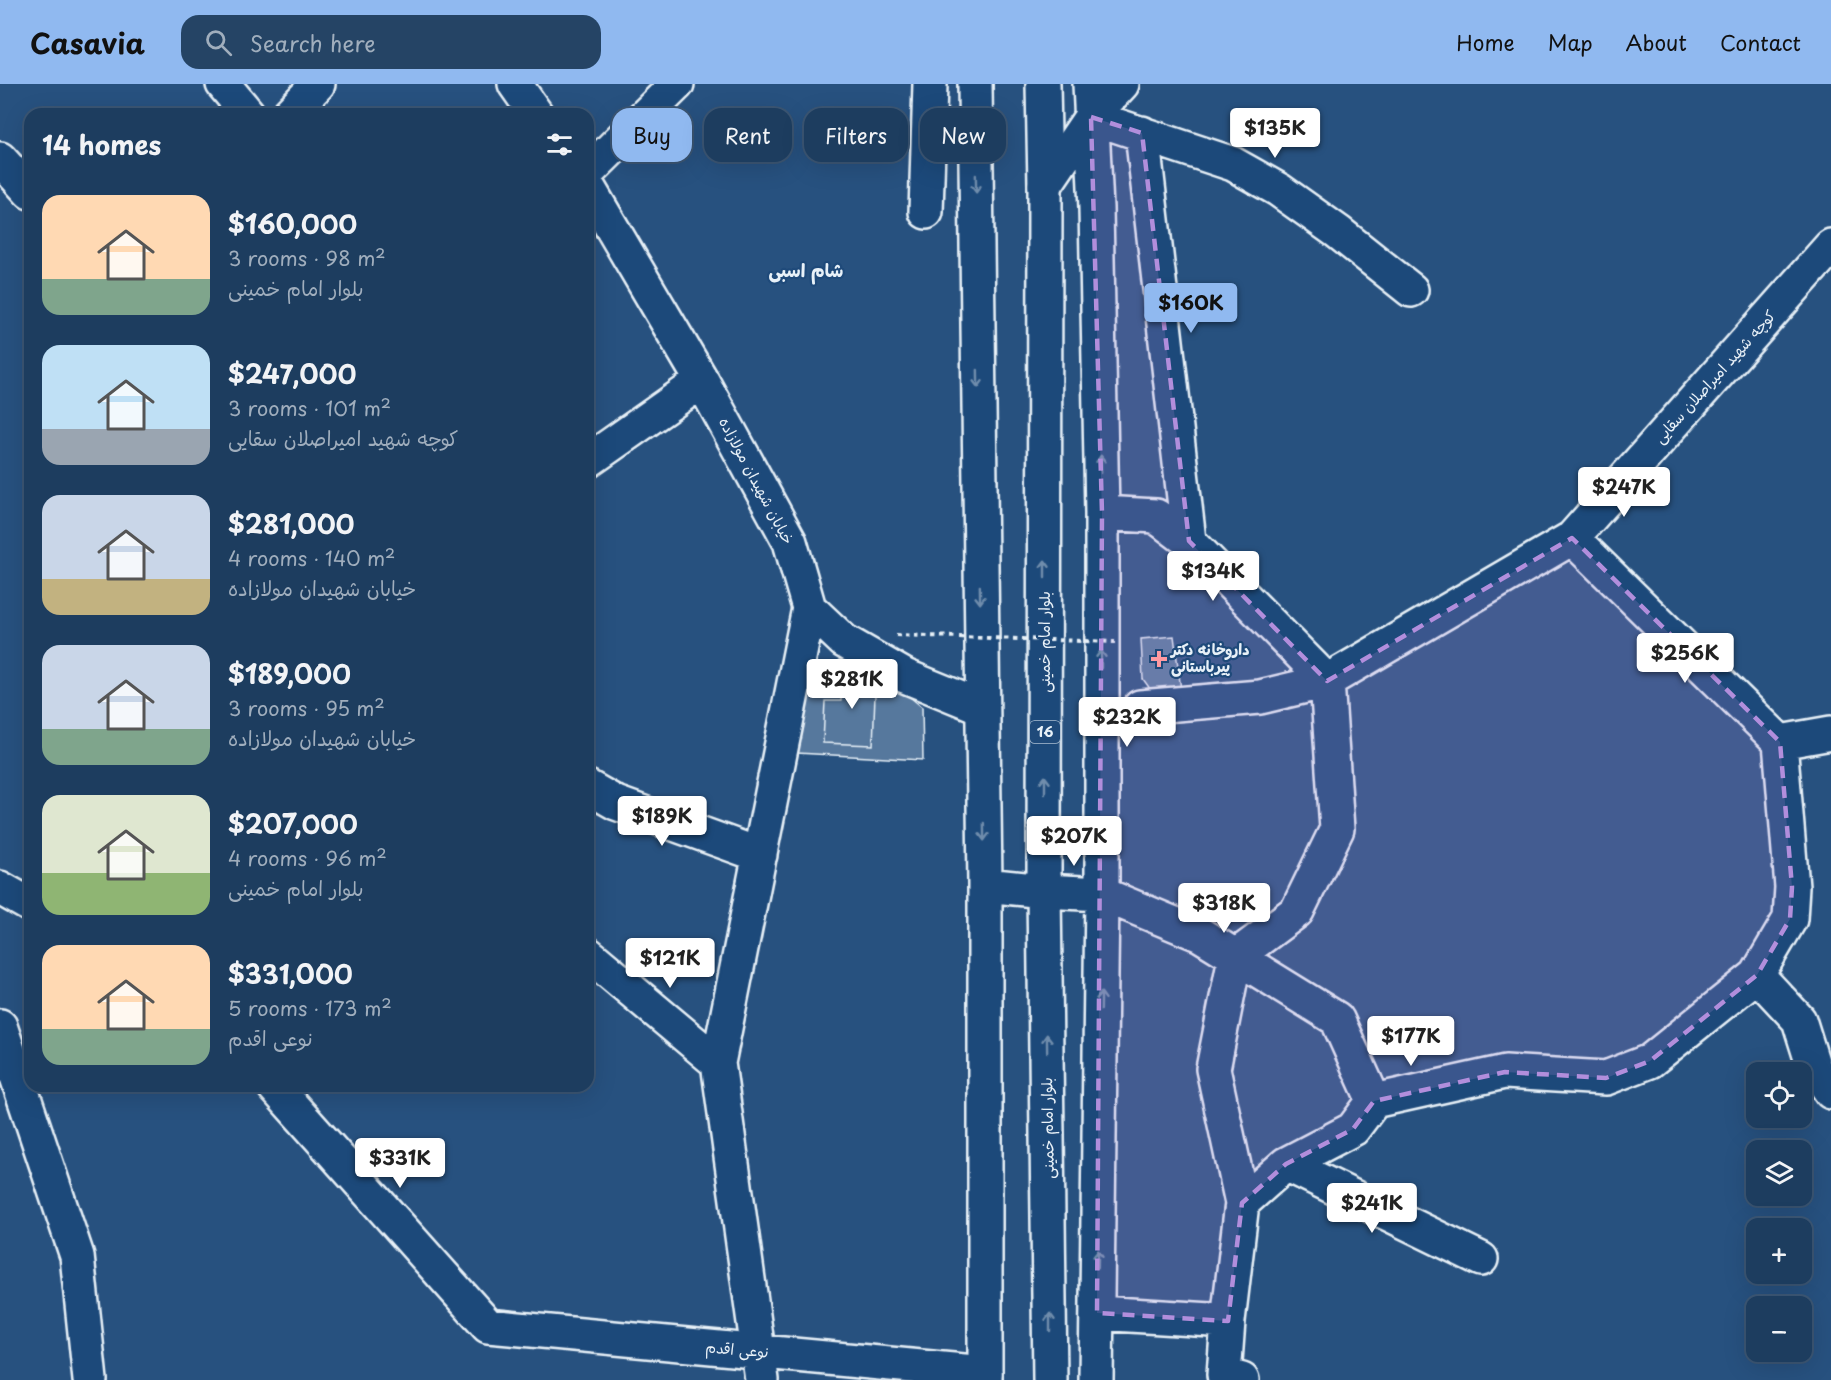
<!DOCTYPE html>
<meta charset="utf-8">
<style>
body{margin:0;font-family:"Playpen Sans","Playpen Sans Arabic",sans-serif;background:#254465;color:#f1f3f6;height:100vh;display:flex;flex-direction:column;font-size:22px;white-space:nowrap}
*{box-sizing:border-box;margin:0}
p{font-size:20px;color:#a0aebd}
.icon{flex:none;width:33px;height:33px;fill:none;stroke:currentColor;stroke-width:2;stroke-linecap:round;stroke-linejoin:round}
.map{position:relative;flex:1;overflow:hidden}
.panel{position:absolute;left:24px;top:24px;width:570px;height:984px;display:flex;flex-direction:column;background:#1d3d5f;border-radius:18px;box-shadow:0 6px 24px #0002,0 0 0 2px #3b5674}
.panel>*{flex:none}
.guide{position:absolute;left:612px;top:24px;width:570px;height:54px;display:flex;gap:12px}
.fabs{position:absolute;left:1746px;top:978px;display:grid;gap:12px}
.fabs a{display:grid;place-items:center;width:66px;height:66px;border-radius:12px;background:#1d3d5f;box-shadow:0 6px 24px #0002,0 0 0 2px #3b5674;font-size:30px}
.price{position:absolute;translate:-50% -51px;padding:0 14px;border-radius:6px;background:#fff;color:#222;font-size:20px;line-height:39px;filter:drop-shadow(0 2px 3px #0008)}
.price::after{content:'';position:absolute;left:50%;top:36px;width:18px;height:14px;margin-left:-9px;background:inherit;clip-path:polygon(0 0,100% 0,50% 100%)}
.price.on{background:#90b9f0;color:#111}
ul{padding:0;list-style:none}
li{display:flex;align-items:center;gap:18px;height:150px;padding:0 18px}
li span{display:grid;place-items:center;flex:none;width:168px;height:120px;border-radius:18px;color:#555}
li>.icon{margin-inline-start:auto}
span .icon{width:72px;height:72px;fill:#fffc;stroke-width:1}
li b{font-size:26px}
h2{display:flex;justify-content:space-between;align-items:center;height:72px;padding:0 18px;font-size:26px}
.tag{padding:0 21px;border-radius:18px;background:#1d3d5f;box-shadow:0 6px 24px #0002,0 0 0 2px #3b5674;font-size:21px;line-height:54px}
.tag.on{background:#90b9f0;color:#111}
header{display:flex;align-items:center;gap:36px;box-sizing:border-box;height:84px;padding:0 30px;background:#90b9f0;color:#111}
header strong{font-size:28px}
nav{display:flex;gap:33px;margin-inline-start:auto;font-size:21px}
.search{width:420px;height:54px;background:#254465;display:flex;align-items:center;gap:15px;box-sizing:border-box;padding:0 21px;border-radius:18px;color:#a0aebd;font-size:22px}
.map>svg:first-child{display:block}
</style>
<header>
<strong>Casavia</strong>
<div class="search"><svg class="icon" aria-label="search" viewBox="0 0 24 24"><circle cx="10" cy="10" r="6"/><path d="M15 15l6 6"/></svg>Search here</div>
<nav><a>Home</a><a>Map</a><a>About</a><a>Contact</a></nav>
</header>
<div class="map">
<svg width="1831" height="1296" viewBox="0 0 1831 1296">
<rect width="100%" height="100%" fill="#27517f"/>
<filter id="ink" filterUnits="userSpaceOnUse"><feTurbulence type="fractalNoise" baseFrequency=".0167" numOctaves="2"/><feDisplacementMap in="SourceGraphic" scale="12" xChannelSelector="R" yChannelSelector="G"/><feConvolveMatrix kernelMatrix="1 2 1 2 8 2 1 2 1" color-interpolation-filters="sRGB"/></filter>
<g filter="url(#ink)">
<path fill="#57789d" stroke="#e8f1f8" stroke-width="1.5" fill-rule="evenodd" d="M1174,552L1181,606L1153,609L1143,595L1141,555Z
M842,583L876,585L922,623L923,676L797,669L808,615L820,597ZM842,584L876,586L873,661L823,659L825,617H841Z
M842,584L876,586L873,661L823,659L825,617H841Z"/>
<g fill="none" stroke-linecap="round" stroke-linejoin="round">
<defs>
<path id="street" d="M223,0L248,30
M515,0L536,30
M1090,0L1096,124L1102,429V810L1096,1296
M289,30L318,0
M1091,33L1233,80L1279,106L1338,148L1411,206
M1142,49L1189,457
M0,75L30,108
M588,88L677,0
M1045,101L1091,33L1122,0
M588,103L702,297L790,458L809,524L844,557L905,592L981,623
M926,128L930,0
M588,377L702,297
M1102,429L1156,432L1189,457L1327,597L1337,745L1297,827L1235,873L1213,985L1242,1119
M1572,454L1780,658L1831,649
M1140,623L1260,613L1327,597L1572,454L1831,162
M1780,658L1792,803L1790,835L1757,891L1799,936L1814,984L1831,1008
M588,703L616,719L760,771
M0,804L30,821
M1044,807L1102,810L1201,851L1337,935L1374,1017
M588,870L718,979
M0,942L77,1172L90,1296
M274,1002L488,1242L985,1289
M1286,1080L1481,1175
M1097,1229L1228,1237L1224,1291L1242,1296
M1228,1237L1242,1119L1286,1080L1353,1045L1374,1017L1505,988L1606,994L1650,977L1757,891
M762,1296L718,979L809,524"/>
<path id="highway" d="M975,0L985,801V1296
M1043,0L1045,101L1044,807L1050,1296
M985,801L1044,807"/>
</defs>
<use href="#street" stroke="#e8f1f8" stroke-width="38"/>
<use href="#highway" stroke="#e8f1f8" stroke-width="38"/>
<use href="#street" stroke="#1f4a7a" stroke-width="33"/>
<use href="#highway" stroke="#1f4a7a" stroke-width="33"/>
<path stroke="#e8f1f8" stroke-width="4" stroke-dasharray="4.5 4.5" stroke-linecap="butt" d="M896,551L1115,558"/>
</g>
<defs><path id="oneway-shaft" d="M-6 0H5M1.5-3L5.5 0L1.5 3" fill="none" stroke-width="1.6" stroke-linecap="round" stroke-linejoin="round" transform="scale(1.5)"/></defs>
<g stroke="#6f8dac">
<use href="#oneway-shaft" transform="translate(976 100) rotate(89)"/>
<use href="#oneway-shaft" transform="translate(978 295) rotate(89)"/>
<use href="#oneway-shaft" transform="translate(1101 380) rotate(-91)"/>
<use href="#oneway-shaft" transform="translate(1045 485) rotate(-90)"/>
<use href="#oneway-shaft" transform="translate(980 511) rotate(89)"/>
<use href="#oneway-shaft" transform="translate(1101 575) rotate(-90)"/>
<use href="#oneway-shaft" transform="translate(1045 701) rotate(-90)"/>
<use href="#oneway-shaft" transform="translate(984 748) rotate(89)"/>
<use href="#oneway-shaft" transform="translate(1101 917) rotate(-89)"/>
<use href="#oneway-shaft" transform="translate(1047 959) rotate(-91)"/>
<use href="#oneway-shaft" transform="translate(1098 1175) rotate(-89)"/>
<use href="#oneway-shaft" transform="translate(1050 1238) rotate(-90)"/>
</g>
</g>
<path fill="#b28edc" fill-opacity="0.2" stroke="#b28edc" stroke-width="4.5" stroke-dasharray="12 8" stroke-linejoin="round" d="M1091,33L1142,49L1189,457L1327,597L1572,454L1780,658L1792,803L1790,835L1757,891L1650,977L1606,994L1505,988L1374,1017L1353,1045L1286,1080L1242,1119L1228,1237L1097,1229L1102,429Z"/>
<path fill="#ff9aa2" stroke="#1f4a7a" stroke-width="2" d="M1156 566h6v6h6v6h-6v6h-6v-6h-6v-6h6z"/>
<g text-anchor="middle" stroke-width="4.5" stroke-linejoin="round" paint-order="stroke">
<rect fill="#1f4a7a" stroke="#acbfd2" stroke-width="1.5" x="1030" y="637" width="30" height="22" rx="4.5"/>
<g font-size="14" font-weight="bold" fill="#e8f1f8">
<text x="1045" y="653">16</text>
</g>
<g font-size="15" fill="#e8f1f8" stroke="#1f4a7a">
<text transform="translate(1715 293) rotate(-48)" y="5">کوچه شهید امیراصلان سقایی</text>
<text transform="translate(756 397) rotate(62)" y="5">خیابان شهیدان مولازاده</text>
<text transform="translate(1045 558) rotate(-90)" y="5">بلوار امام خمینی</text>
<text transform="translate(1048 1044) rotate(-91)" y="5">بلوار امام خمینی</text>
<text transform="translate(737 1266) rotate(5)" y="5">نوعی اقدم</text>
</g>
<g font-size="15" font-weight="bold" fill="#e8f1f8" stroke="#1f4a7a" text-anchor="start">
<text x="1171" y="571">داروخانه دکتر<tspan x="1171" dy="17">پیرباستانی</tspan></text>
</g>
<g font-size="18" font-weight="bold" fill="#e8f1f8" stroke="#1f4a7a">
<text x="806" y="193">شام اسبی</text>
</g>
</g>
</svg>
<div class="fabs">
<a><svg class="icon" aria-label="locate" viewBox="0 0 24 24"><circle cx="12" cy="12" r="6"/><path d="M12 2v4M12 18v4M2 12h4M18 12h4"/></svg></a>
<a><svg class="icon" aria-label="layers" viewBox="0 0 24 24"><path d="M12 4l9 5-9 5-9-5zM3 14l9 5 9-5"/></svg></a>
<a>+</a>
<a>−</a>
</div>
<b class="price" style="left:1275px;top:75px">$135K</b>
<b class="price on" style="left:1191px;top:250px">$160K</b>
<b class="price" style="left:1624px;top:434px">$247K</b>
<b class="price" style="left:1213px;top:518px">$134K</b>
<b class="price" style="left:1685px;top:600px">$256K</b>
<b class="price" style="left:852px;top:626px">$281K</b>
<b class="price" style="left:1127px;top:664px">$232K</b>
<b class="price" style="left:662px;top:763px">$189K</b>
<b class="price" style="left:1074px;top:783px">$207K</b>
<b class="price" style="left:1224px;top:850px">$318K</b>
<b class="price" style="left:670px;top:905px">$121K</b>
<b class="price" style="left:1411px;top:983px">$177K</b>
<b class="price" style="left:400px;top:1105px">$331K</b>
<b class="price" style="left:1372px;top:1150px">$241K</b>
<div class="guide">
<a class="tag on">Buy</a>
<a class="tag">Rent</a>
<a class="tag">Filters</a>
<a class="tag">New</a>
</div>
<section class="panel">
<h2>14 homes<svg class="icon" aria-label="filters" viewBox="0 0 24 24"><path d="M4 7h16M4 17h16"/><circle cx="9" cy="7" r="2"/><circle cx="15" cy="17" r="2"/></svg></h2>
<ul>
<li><span style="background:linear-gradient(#ffd9b3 70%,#7fa58c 0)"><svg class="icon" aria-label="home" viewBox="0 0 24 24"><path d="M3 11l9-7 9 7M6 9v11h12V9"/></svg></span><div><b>$160,000</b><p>3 rooms · 98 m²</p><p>بلوار امام خمینی</p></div></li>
<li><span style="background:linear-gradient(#bfe0f5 70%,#9aa5b1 0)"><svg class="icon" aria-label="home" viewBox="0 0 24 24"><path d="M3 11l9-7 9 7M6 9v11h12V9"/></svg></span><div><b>$247,000</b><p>3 rooms · 101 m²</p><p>کوچه شهید امیراصلان سقایی</p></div></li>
<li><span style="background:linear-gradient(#c9d6e8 70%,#c2b280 0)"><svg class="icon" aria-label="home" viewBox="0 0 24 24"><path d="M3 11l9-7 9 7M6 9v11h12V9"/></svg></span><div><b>$281,000</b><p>4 rooms · 140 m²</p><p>خیابان شهیدان مولازاده</p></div></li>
<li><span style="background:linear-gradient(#c9d6e8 70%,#7fa58c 0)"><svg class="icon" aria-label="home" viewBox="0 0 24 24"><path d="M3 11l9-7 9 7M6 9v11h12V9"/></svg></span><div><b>$189,000</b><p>3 rooms · 95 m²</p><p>خیابان شهیدان مولازاده</p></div></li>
<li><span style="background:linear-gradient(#dfe7d0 65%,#8fb573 0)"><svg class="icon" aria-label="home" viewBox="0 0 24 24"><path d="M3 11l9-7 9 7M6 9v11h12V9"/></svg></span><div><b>$207,000</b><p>4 rooms · 96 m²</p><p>بلوار امام خمینی</p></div></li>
<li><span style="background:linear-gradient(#ffd9b3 70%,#7fa58c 0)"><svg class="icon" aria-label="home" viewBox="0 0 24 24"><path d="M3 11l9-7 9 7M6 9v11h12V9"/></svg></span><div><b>$331,000</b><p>5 rooms · 173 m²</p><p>نوعی اقدم</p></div></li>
</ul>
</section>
</div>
